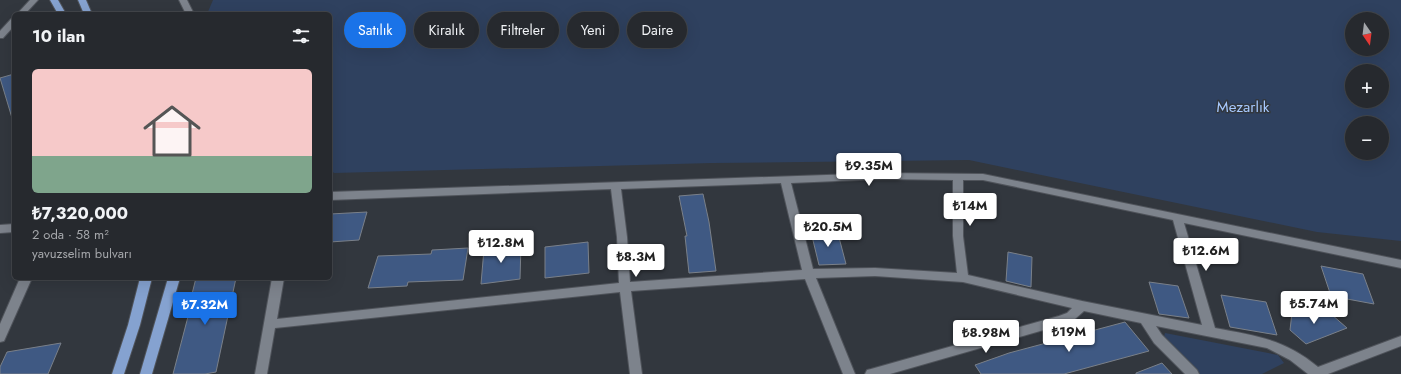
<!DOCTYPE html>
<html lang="tr">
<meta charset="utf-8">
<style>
body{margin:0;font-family:Jost,sans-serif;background:#2e3136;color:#f1f3f6;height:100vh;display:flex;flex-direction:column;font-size:15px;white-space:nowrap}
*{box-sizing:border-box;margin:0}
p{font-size:13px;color:#a4a6aa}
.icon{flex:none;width:22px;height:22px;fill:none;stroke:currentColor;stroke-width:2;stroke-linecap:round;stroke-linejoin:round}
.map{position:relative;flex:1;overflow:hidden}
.side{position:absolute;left:12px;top:12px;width:320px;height:268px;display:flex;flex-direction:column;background:#26292e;border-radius:6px;box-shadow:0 4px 16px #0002,0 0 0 1px #42454a}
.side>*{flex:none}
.guide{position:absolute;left:344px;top:12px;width:380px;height:36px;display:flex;gap:8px}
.needle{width:26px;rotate:166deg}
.controls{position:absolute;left:1345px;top:12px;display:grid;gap:8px}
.controls a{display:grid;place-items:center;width:44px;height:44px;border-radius:50%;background:#26292e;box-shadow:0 4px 16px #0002,0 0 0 1px #42454a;font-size:20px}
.price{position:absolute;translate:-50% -34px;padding:0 9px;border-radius:4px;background:#fff;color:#222;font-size:13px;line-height:26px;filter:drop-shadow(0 1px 2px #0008)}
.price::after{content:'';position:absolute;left:50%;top:24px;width:12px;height:9px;margin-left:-6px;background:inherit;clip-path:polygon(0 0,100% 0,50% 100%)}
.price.current{background:#1a73e8;color:#fff}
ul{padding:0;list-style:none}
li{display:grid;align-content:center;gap:8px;height:212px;padding:0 20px}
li+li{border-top:1px solid #42454a}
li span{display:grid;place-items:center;height:124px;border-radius:6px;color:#555}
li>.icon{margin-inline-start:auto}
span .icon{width:72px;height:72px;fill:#fffc;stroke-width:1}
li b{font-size:17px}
h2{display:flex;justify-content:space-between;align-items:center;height:48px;padding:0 20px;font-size:17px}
.pill{padding:0 14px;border-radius:18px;background:#26292e;box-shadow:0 4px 16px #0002,0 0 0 1px #42454a;font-size:14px;line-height:36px}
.pill.current{background:#1a73e8;color:#fff}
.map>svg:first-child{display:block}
</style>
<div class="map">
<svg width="1401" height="374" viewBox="0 0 1401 374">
<rect width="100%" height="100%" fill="#32373e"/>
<path fill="#2f415f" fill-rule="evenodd" d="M213,0H1401V241L1317,232L969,160L712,163L334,173L330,169V14H207ZM1352,19H1382V49H1352ZM1352,71H1382V101H1352ZM1352,123H1382V153H1352Z
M1165,333L1278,355L1284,363L1262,374H1200L1163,340Z"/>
<path fill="#3f5983" stroke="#7a8089" d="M14,74V117L12,118L0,78Z
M703,194L709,222L716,271L689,273L685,236H687L679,196Z
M367,212L359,240L330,242V214Z
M837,230L846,264L819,265L811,232Z
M588,242L589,273L545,278V247Z
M521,245L520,279L481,284L484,249Z
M468,248L463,280L408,282L407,286L368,288L378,256L431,254L432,250Z
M1008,252L1032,257L1031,287L1006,281Z
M1321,266L1363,274L1374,304L1331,296Z
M196,278H236L216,372L205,374H173L190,309L188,310Z
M1149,282L1178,286L1189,318L1159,314Z
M1221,295L1266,302L1277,335L1230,327Z
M1306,309L1331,314L1347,328L1306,344L1290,330L1292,313Z
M1125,322L1149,351L1064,374H981L975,365L1009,353Z
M61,343L48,374H0V367L7,352Z
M1162,363L1172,374H1136V373Z"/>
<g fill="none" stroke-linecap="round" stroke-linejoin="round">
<defs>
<path id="minor" d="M30,0H38L25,14H17Z
M179,0H187L194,14H186Z
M11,19H14V26L3,38H0V31Z
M883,173L983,174L1401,260V268L1184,223L1215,328C1256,336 1285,339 1318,367L1401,336V346L1328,374H1308L1290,360L1267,348L1156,326L1162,335L1197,370L1199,374H1185L1154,343L1141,323L1084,311L1075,319L1061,325L890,374H865L867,370L871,369L1059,316L1067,313L1072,308L963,282L875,276L816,278L855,374H843L805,279L631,291L642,374H630L620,292L275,328L267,374H255L272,278H284L277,319L619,283L617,237L611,189L330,200V192ZM883,179L953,180V236L957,273L875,268L813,269L791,183ZM963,180H983L1173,220L1202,325L1082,301L968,275L963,236ZM781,183L802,270L630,282L627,237L621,189Z
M14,224V232L0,233V225Z
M20,278H32L4,341L0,342V324Z"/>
<path id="major" d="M50,0H58L66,14H58Z
M78,0H86L92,14H84Z
M140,278H152L140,325L124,374H112L128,325Z
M168,278H180L152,374H140Z"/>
</defs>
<use href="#minor" stroke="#4f535a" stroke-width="2"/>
<use href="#major" stroke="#4f535a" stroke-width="2"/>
<use href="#minor" fill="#7d838c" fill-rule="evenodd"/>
<use href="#major" fill="#85a2d0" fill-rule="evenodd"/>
</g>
<g text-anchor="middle" stroke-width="3" stroke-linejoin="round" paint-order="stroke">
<g font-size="15" fill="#a6c8fe" stroke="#32373e">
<text x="1243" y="112">Mezarlık</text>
</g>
</g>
</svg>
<div class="controls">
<a><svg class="needle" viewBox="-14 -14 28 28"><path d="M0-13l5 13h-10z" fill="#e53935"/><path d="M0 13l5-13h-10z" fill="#a4a6aa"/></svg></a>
<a>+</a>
<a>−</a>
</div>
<b class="price" style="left:869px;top:187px">₺9.35M</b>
<b class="price" style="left:970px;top:227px">₺14M</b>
<b class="price" style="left:828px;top:248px">₺20.5M</b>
<b class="price" style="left:501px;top:264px">₺12.8M</b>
<b class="price" style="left:1206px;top:272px">₺12.6M</b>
<b class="price" style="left:636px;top:278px">₺8.3M</b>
<b class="price" style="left:1314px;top:325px">₺5.74M</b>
<b class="price current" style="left:205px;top:326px">₺7.32M</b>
<b class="price" style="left:1069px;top:353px">₺19M</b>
<b class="price" style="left:986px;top:354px">₺8.98M</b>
<div class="guide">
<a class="pill current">Satılık</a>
<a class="pill">Kiralık</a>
<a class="pill">Filtreler</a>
<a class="pill">Yeni</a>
<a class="pill">Daire</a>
</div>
<section class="side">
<h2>10 ilan<svg class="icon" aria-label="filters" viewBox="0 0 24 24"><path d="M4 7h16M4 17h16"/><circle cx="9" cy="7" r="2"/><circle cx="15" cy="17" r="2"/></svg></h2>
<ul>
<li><span style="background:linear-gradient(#f6c9c9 70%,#7fa58c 0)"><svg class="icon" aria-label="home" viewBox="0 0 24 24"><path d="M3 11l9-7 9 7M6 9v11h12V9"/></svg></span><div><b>₺7,320,000</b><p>2 oda · 58 m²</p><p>yavuzselim bulvarı</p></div></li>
</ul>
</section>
</div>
